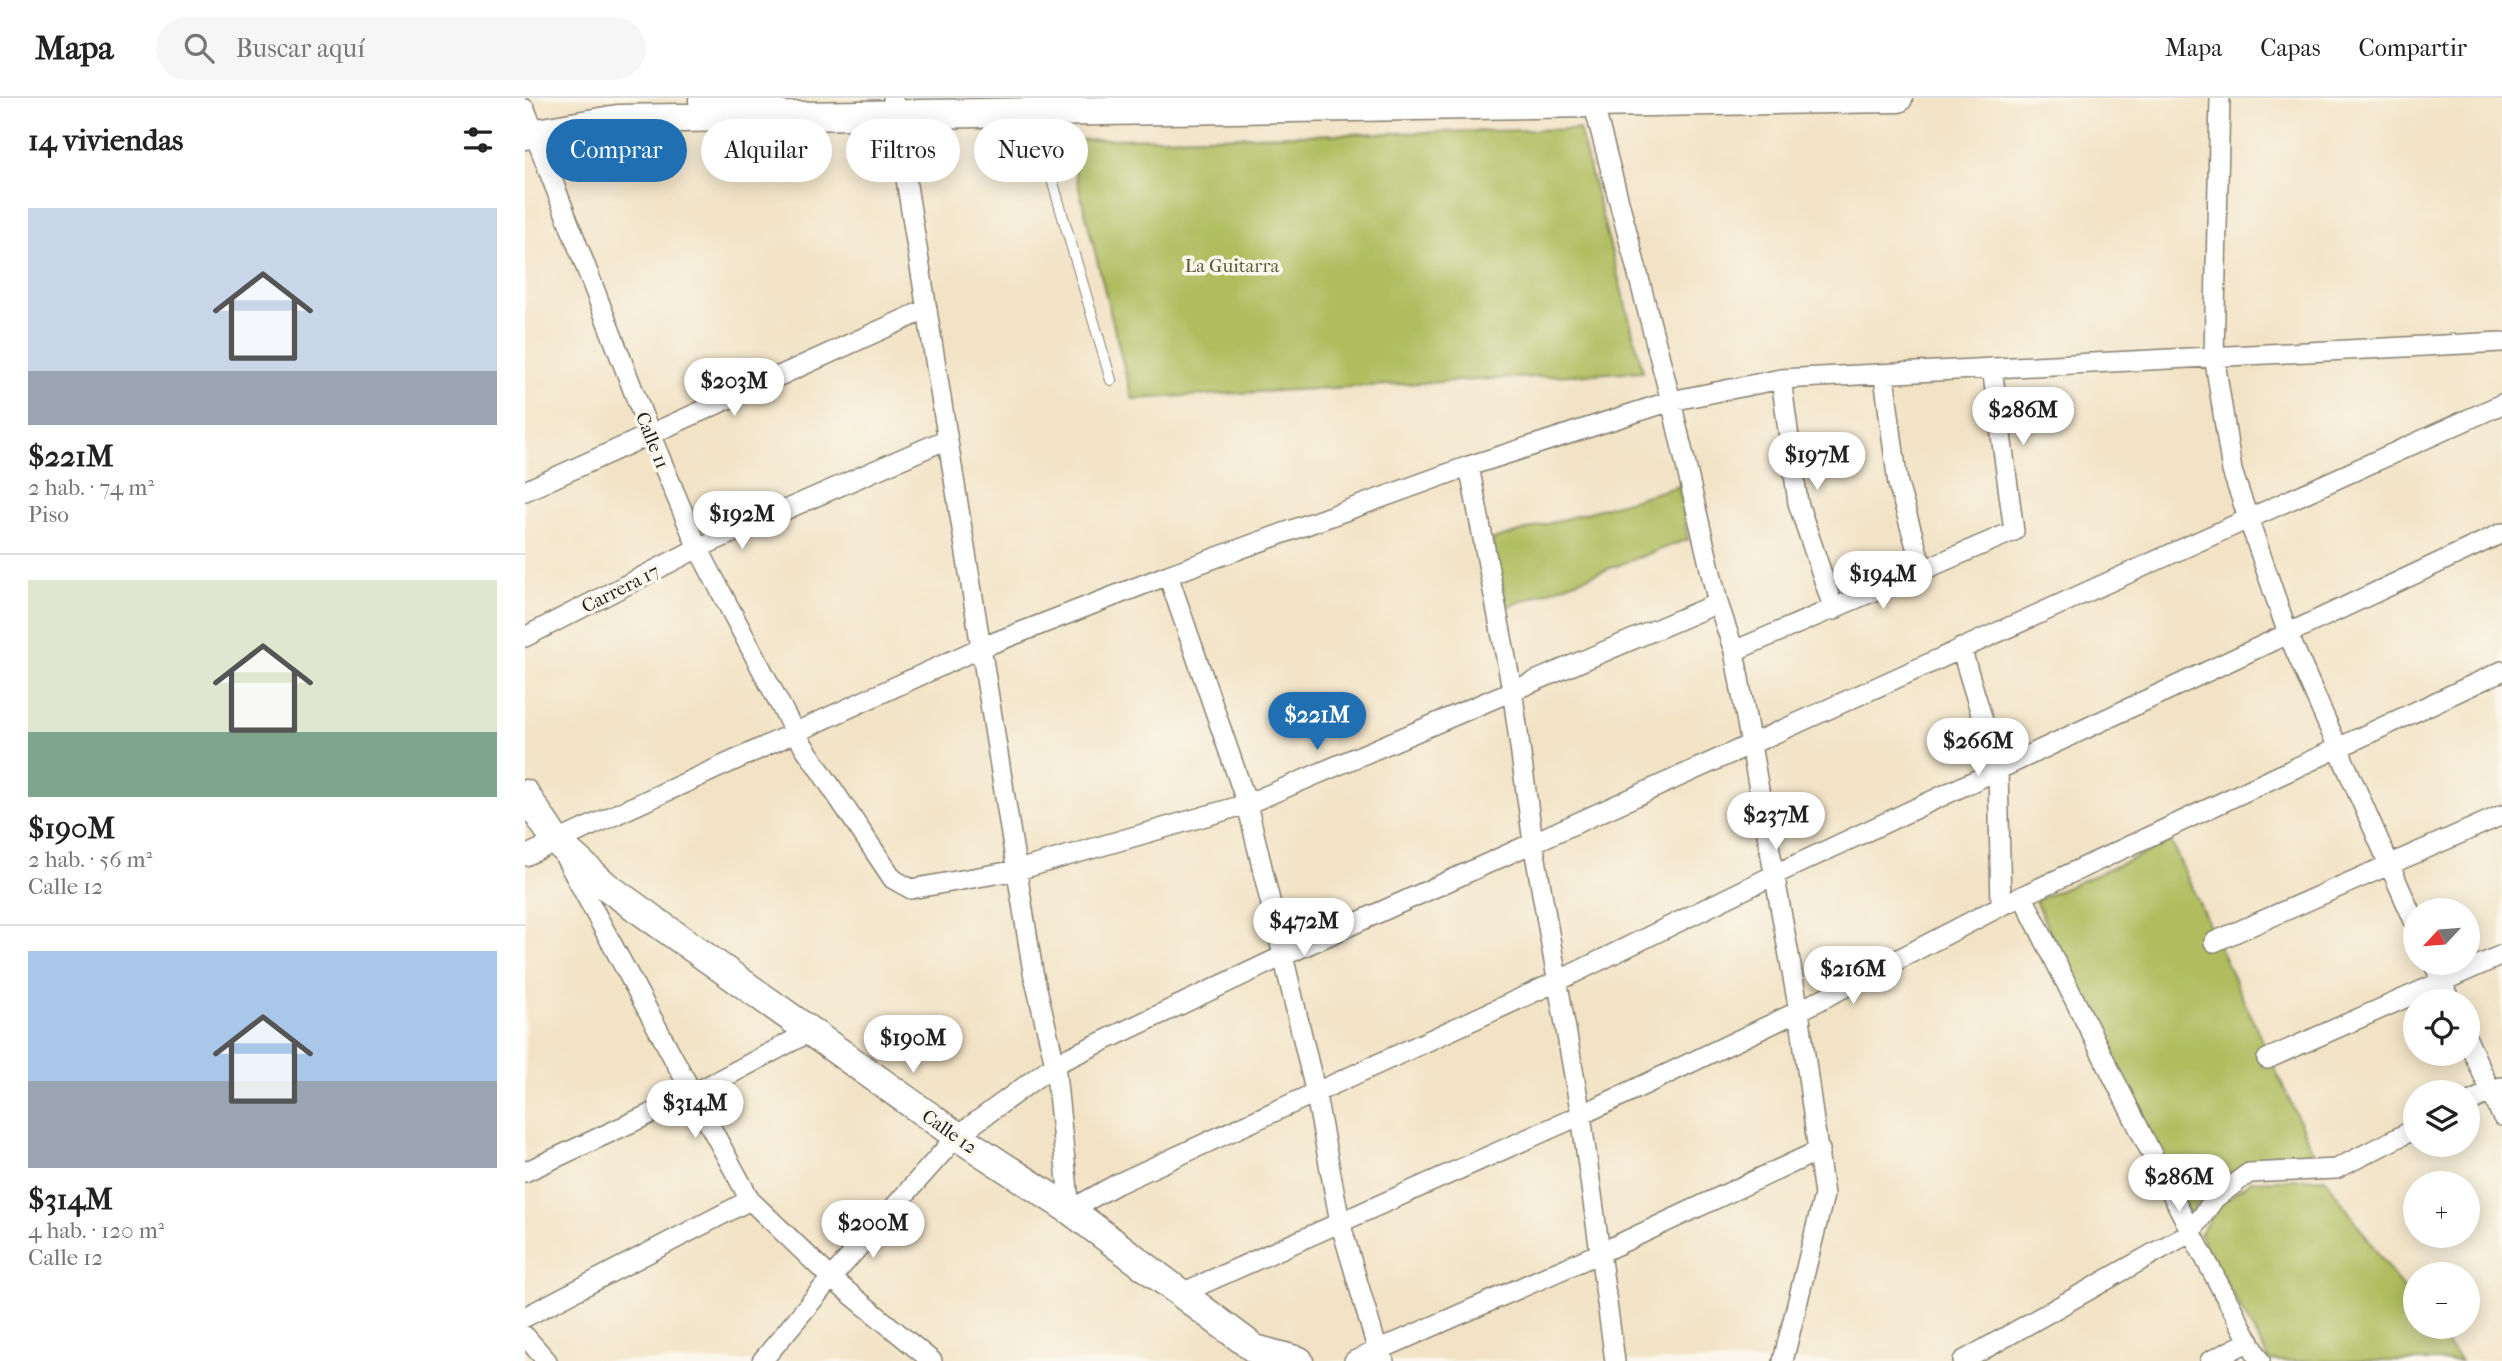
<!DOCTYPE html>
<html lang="es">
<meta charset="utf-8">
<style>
body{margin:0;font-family:"IM FELL French Canon",serif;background:#f6f6f6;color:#222;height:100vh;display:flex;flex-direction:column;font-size:26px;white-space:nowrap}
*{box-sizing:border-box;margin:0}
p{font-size:23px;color:#767676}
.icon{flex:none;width:38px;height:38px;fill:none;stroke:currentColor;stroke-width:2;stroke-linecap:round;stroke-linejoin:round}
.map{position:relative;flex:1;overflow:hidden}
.drawer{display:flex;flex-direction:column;background:#fff;width:525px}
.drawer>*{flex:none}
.guide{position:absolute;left:21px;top:21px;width:665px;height:63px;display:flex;gap:14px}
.needle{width:46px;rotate:244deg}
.buttons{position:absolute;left:1878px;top:800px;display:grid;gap:14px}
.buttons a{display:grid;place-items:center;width:77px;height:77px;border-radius:50%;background:#fff;box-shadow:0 4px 18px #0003;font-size:35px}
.price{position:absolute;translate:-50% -60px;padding:0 16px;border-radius:24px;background:#fff;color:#222;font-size:23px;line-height:46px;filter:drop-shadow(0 2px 4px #0008)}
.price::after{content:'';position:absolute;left:50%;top:42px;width:21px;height:16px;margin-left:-10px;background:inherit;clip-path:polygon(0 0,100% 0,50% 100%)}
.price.on{background:#1f6fb2;color:#fff}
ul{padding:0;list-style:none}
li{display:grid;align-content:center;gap:14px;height:371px;padding:0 28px}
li+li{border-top:2px solid #e0e0e0}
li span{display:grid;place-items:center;height:217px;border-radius:0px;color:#555}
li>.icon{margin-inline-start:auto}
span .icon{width:126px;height:126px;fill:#fffc;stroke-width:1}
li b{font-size:30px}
h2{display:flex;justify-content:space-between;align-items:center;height:84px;padding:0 28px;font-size:30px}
.pill{padding:0 24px;border-radius:32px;background:#fff;box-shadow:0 4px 18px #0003;font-size:24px;line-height:63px}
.pill.on{background:#1f6fb2;color:#fff}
header{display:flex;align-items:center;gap:42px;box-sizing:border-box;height:98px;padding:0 35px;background:#fff;border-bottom:2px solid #e0e0e0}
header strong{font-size:33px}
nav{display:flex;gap:38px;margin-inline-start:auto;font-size:24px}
.search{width:490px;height:63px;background:#f6f6f6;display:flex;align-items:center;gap:18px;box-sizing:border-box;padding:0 24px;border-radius:38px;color:#767676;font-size:26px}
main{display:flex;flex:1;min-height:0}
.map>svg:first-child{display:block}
</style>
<header>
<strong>Mapa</strong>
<div class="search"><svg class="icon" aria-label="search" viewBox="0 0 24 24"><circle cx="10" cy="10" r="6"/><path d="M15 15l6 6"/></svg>Buscar aquí</div>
<nav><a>Mapa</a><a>Capas</a><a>Compartir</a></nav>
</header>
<main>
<section class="drawer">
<h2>14 viviendas<svg class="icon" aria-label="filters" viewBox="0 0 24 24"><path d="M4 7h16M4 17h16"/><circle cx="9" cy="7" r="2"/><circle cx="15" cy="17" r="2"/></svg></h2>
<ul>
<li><span style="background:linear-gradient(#c9d6e8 75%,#9aa5b1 0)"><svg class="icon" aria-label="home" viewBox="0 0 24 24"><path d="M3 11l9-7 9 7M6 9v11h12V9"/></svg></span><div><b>$221M</b><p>2 hab. · 74 m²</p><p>Piso</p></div></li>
<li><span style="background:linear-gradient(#dfe7d0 70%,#7fa58c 0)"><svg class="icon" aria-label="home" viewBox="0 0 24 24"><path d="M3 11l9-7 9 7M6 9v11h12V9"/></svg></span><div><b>$190M</b><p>2 hab. · 56 m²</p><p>Calle 12</p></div></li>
<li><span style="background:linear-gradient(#a9c7e8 60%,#9aa5b1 0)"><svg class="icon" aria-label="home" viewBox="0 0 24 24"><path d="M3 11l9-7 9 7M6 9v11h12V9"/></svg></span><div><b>$314M</b><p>4 hab. · 120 m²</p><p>Calle 12</p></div></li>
</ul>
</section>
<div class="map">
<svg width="1977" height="1263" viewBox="0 0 1977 1263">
<rect width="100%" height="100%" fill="#fbf7ec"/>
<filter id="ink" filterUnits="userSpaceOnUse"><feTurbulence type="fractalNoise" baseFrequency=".0143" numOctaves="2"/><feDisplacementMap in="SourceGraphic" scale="14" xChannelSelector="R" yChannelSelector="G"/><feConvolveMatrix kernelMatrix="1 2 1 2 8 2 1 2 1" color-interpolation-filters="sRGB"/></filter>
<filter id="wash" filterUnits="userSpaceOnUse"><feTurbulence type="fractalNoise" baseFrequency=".00686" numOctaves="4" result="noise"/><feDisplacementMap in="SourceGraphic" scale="28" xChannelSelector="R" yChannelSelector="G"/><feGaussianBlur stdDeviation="1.57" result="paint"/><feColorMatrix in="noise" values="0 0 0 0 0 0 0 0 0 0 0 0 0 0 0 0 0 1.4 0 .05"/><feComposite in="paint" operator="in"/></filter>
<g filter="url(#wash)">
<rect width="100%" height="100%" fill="#f2e3c6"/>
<path fill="#afbd5f" stroke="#666c3e" stroke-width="2" d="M1054,31L1118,273L607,301L542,42Z
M1154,388L1163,441L982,509L967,442Z
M1646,744L1791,1060L1720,1066L1683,1092L1664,1118L1510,803Z
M1800,1080L1890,1208V1228L1907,1229L1936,1263H1745L1674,1136L1696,1106L1726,1083Z"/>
</g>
<g filter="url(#ink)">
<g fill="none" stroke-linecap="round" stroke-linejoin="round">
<defs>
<path id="service" d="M508,17L586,282"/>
<path id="minor" d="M368,0L508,874L530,966L545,1112L592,1086L1033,883L1251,776L1977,435
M1067,0L1146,303L1193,505L1209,553L1274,913L1299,1097L1258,1263
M1695,0L1689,257L1707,373L1763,536L1890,825
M0,11L125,336L173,450L270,635L368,781L386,791L493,772L722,706L1193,505
M1359,278L1373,386L1398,473
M1256,281L1273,405L1309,512
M944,368L987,591L1008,744L1056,1017L1090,1263
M0,393L402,211
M643,477L722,706L790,992L815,1124L852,1250L859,1263
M0,539L173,450L422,341
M1436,550L1473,672L1476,808
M1209,553L1489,433L1467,270
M0,758L455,550L643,477L944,368L1146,303L1256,281L1977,244
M40,759L225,1102L306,1180L407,1263
M1498,799L1666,1134L1735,1263
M1689,844L1977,717
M1908,864L1925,903
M1942,941L1977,1018
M1742,961L1977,857
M1942,1005L1976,989
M0,1074L168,996L286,933
M657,1195L1056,1017L1274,913L1476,808L1977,573
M0,1219L225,1102
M0,1238L22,1263
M237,1263L306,1180L432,1038L530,966L758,858L1977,306
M829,1263L1077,1154L1295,1052
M1438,1263L1666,1134L1690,1100L1724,1075L1811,1071L1890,1031
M1685,1263L1725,1243"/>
<path id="secondary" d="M178,2L245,0
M0,37L93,21L1373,0
M0,696L31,743L81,788L432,1038L545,1112L730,1251L774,1263"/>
</defs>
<use href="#service" stroke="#878071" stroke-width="12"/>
<use href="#minor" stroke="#878071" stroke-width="22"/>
<use href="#secondary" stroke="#878071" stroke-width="31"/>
<use href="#service" stroke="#fff" stroke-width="10"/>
<use href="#minor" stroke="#fff" stroke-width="19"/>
<use href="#secondary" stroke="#fff" stroke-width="28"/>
</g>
</g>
<g text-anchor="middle" stroke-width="7" stroke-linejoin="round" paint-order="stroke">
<g font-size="19" fill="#575c37" stroke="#fbf7ec">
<text x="707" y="174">La Guitarra</text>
</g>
<g font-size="19" fill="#1c1c1c" stroke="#fbf7ec">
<text transform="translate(128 342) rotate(68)" y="7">Calle 11</text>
<text transform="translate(95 490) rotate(-27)" y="7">Carrera 17</text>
<text transform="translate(425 1033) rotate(35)" y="7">Calle 12</text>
</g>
</g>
</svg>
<div class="buttons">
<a><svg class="needle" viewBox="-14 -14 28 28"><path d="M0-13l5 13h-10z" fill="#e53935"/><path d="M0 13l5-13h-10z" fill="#767676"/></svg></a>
<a><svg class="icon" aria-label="locate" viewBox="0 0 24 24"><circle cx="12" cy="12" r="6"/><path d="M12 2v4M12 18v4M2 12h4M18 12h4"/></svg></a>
<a><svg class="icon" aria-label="layers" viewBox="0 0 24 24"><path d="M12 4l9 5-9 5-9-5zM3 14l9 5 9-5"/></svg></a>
<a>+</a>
<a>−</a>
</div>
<b class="price" style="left:209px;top:320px">$203M</b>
<b class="price" style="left:1498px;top:349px">$286M</b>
<b class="price" style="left:1292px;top:394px">$197M</b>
<b class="price" style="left:217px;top:453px">$192M</b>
<b class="price" style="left:1358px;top:513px">$194M</b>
<b class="price on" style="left:792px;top:654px">$221M</b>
<b class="price" style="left:1453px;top:680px">$266M</b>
<b class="price" style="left:1251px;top:754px">$237M</b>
<b class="price" style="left:779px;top:860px">$472M</b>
<b class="price" style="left:1328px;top:908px">$216M</b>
<b class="price" style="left:388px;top:977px">$190M</b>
<b class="price" style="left:170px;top:1042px">$314M</b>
<b class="price" style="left:1654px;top:1116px">$286M</b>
<b class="price" style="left:348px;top:1162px">$200M</b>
<div class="guide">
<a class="pill on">Comprar</a>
<a class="pill">Alquilar</a>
<a class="pill">Filtros</a>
<a class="pill">Nuevo</a>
</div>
</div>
</main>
